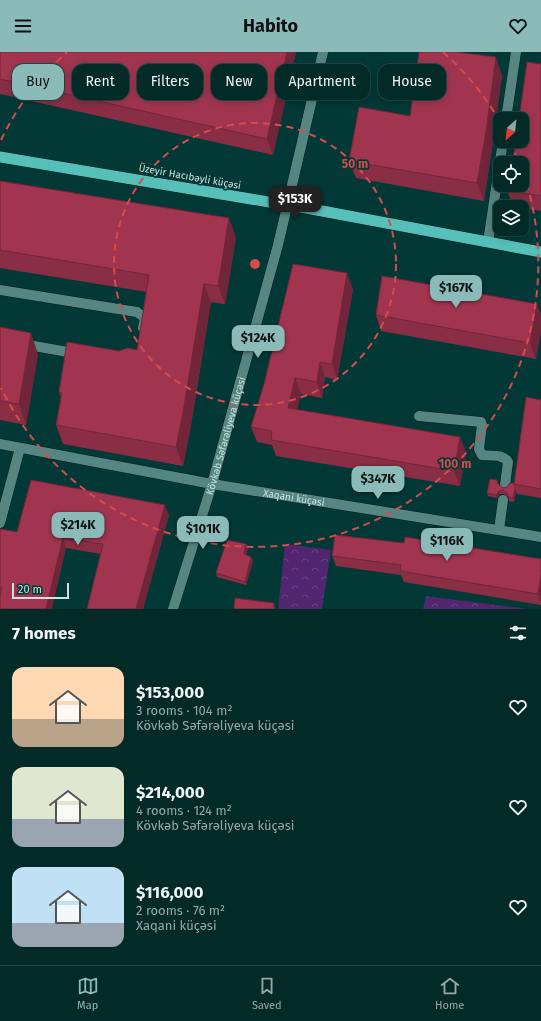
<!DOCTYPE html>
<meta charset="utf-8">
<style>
body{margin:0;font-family:"Fira Sans",sans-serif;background:#103734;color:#f1f3f6;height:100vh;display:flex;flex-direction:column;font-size:15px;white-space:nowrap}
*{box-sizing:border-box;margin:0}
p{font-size:13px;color:#96a7a8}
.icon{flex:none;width:22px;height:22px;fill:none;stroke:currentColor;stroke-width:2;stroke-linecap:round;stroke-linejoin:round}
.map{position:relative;height:557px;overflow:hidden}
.sheet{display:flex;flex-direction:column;background:#022b28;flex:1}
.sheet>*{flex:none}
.guide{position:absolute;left:12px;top:12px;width:517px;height:36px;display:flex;gap:8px}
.needle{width:26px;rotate:207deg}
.tools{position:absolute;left:493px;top:60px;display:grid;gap:8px}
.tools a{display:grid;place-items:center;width:36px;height:36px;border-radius:8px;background:#022b28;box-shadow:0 2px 10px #0003,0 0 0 1px #234745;font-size:20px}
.scale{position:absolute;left:12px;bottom:10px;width:57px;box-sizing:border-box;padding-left:4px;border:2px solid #cae3e0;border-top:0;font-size:11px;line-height:14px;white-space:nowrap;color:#cae3e0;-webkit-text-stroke:3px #023936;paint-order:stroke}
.price{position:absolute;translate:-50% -34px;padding:0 9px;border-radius:8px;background:#8bbbb9;color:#111;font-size:13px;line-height:26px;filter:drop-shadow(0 1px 2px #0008)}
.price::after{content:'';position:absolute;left:50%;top:24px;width:12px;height:9px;margin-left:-6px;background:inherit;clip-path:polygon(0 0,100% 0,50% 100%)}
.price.selected{background:#222;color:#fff}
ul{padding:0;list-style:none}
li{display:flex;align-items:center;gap:12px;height:100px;padding:0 12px}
li span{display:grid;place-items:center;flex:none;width:112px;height:80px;border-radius:12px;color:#555}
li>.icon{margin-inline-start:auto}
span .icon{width:48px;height:48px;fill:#fffc;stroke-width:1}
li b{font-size:17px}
h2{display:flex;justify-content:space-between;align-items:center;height:48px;padding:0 12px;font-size:17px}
.tag{padding:0 14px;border-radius:12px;background:#022b28;box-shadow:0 2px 10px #0003,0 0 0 1px #234745;font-size:14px;line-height:36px}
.tag.selected{background:#8bbbb9;color:#111}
header{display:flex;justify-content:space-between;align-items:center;height:52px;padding:0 12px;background:#8bbbb9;color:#111;font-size:18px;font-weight:700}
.dock{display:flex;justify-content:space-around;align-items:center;height:56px;border-top:1px solid #234745;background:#022b28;font-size:11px;color:#96a7a8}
.dock a{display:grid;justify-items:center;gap:2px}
.dock .selected{color:#8bbbb9}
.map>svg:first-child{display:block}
</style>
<header><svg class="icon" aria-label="menu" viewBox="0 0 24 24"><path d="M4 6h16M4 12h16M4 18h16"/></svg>Habito<svg class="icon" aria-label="heart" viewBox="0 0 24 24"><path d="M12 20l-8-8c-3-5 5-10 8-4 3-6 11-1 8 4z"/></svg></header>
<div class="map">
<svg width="541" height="557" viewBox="0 0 541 557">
<defs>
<pattern id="forest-crowns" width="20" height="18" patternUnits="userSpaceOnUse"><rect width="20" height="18" fill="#51256f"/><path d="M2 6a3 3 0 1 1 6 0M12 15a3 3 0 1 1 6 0" fill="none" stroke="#694483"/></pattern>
</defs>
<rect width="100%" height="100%" fill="#023936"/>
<path fill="url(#forest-crowns)" d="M285,492L331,498L322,557H278Z
M426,544L528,557H423Z"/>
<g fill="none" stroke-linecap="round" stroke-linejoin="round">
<defs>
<path id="service" d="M506,67L516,0
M488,190L503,89
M0,238L137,260L145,266L143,276
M0,288L79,302
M419,364L481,370L482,373L479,397L482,403C491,404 503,402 508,410L505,433
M0,392L212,432
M0,471L20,396
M499,478L503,448"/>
<g id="minor">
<path id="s1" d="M212,432L541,485"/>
</g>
<g id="tertiary">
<path id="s2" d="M173,557L212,432L278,193L323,0"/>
</g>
<path id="trunk" d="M0,105L287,153L306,156L541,200"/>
</defs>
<use href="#service" stroke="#041d1b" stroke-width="11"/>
<use href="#minor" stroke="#041d1b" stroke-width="11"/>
<use href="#tertiary" stroke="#041d1b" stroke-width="11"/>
<use href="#trunk" stroke="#041d1b" stroke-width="12"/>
<use href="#service" stroke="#568682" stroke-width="10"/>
<use href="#minor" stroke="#568682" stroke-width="10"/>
<use href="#tertiary" stroke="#568682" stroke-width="10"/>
<use href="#trunk" stroke="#55c0b8" stroke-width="11"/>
</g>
<path fill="#8a2e45" d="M0,0H296L273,103L0,42Z
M541,12V159L522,156V155L513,154L507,138Z
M502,23L492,97L484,149L356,126L349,109L410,64Z
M0,129L236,185L225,252L211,250L190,379L183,414L63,392L56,373L61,346L59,340L119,299L137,298L147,240L0,216Z
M353,237L337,328L325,325L322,346L301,342L297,358L460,385L466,400L460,434L276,404L272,393L257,390L251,375Z
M541,262V279L536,307L381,279L376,263Z
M0,275L38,302L26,373L0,368Z
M541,348V446L517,442L516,439L514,450L509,449L508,445L504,442H500L497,446L488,444L487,441L497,428L499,433L503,436L507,435L514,431Z
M169,463L143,557H87L101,502L66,496L0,557V477L17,480Z
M248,496L246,503L251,505L253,509L246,533L217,525L216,521Z
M332,504L541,507V553L404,530L401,523L336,514Z"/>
<path fill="#712538" d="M287,0H296L273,103L267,87Z
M496,5L502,23L492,97L484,149L477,131Z
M229,166L236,185L225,252L218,234Z
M347,221L353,237L337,328L332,312Z
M204,232L211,250L190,379L183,414L176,395Z
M537,252L541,262V279L536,307L530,291Z
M31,281L38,302L26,373L19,352Z
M320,310L325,325L322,346L317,330Z
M295,326L301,342L294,371L288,356Z
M460,385L466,400L460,434L454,419Z
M515,436L516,439L514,450L513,446Z
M499,439L500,442L497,446L496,443Z
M165,453L169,463L143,557H136Z
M63,486L66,496L52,557H46Z
M246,492L248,496L245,506L244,502Z
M251,505L253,509L246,533L245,530Z
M541,522V551L538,542Z
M274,551L276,557H274Z"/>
<path fill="#a13550" stroke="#712538" d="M0,0H287L267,87L0,27Z
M419,0H456L496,5L486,80L477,131L349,109L359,55L410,64Z
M527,10L541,12V144L507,138L508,133H522V111H512L516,89H522V67H519Z
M0,129L229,166L218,234L204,232L183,361L176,395L56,373L62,341L59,340L67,290L119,299L128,296L137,298L149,223L0,198Z
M293,212L347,221L332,312L320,310L317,330L295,326L288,356L460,385L454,419L271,388L272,379L251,375L264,332Z
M382,224L537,252L530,291L376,263Z
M0,275L31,281L19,352L0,349Z
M526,345L541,348V437L514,432Z
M490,427L497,428L498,432L503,436L507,435L510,431H514L515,436L513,446L508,445V442L503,438L499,439L496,443L487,441Z
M31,428L165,453L136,557H87L103,492L63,486L46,557H0V544L2,535H0V477L17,480Z
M335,483L404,491L405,485L541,507V522L538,542L400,519L401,513L332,504Z
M227,488L246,492L244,502L251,505L245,530L216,521Z
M235,546L274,551V557H234Z"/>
<g fill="none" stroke="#d44d4d" stroke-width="2" stroke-dasharray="7 5">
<circle cx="255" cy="212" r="141"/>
<path d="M1 88A283 283 0 0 1 67 0M443 0A283 283 0 0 1 499 68M510 90A283 283 0 0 1 519 111M523 120A283 283 0 0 1 1 336"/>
</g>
<g text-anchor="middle" stroke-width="3.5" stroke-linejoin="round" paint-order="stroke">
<g font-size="10" fill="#cae3e0" stroke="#023936">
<text transform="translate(190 124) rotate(10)" y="4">Üzeyir Hacıbəyli küçəsi</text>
<text dy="4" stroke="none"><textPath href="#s2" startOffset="181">Kövkəb Səfərəliyeva küçəsi</textPath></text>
<text dy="4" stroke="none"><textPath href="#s1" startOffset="83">Xaqani küçəsi</textPath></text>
</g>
</g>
<circle cx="255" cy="212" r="6" fill="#d44d4d" stroke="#023936" stroke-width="2"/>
<g font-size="12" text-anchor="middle" font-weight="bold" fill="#d44d4d" stroke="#023936" stroke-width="3.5" stroke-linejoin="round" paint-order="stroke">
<text x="355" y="116">50 m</text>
<text x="455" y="416">100 m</text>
</g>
</svg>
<div class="tools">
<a><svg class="needle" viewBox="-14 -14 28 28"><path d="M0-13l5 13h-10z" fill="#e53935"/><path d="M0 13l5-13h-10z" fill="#96a7a8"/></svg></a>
<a><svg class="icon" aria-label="locate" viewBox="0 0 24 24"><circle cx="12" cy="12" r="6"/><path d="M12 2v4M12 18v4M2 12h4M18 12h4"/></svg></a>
<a><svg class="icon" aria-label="layers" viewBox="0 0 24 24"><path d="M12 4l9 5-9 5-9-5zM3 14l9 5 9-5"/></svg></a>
</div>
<div class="scale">20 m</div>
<b class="price selected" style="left:295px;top:168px">$153K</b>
<b class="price" style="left:456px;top:257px">$167K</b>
<b class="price" style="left:258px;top:307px">$124K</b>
<b class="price" style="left:378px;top:448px">$347K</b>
<b class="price" style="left:78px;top:494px">$214K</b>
<b class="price" style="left:203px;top:498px">$101K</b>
<b class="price" style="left:447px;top:510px">$116K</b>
<div class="guide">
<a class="tag selected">Buy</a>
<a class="tag">Rent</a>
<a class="tag">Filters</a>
<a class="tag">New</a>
<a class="tag">Apartment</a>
<a class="tag">House</a>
</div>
</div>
<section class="sheet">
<h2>7 homes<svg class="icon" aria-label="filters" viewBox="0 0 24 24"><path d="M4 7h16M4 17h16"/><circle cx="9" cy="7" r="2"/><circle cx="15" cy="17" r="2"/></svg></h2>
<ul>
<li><span style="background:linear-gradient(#ffd9b3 65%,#b9a48a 0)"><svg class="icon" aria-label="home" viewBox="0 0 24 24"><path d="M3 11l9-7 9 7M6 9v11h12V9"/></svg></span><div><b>$153,000</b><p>3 rooms · 104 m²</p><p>Kövkəb Səfərəliyeva küçəsi</p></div><svg class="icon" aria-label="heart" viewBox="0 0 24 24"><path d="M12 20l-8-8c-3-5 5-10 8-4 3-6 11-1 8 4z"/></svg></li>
<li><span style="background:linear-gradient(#dfe7d0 65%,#9aa5b1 0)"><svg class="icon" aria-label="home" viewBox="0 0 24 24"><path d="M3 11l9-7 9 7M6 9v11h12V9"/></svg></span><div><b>$214,000</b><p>4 rooms · 124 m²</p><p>Kövkəb Səfərəliyeva küçəsi</p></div><svg class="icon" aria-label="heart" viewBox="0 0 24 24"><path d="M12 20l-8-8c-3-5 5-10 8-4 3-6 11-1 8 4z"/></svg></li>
<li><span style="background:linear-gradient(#bfe0f5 70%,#9aa5b1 0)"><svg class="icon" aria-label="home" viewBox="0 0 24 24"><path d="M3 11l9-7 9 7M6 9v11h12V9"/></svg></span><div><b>$116,000</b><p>2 rooms · 76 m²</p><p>Xaqani küçəsi</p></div><svg class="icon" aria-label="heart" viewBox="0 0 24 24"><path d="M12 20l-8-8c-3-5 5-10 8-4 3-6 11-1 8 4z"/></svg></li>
</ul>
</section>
<nav class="dock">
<a class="selected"><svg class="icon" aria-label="map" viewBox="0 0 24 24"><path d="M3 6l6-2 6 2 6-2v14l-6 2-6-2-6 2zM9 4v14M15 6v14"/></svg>Map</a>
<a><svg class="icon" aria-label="saved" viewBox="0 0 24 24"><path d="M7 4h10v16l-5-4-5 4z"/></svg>Saved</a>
<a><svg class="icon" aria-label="home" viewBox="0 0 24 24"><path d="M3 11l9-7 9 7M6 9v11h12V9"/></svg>Home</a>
</nav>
